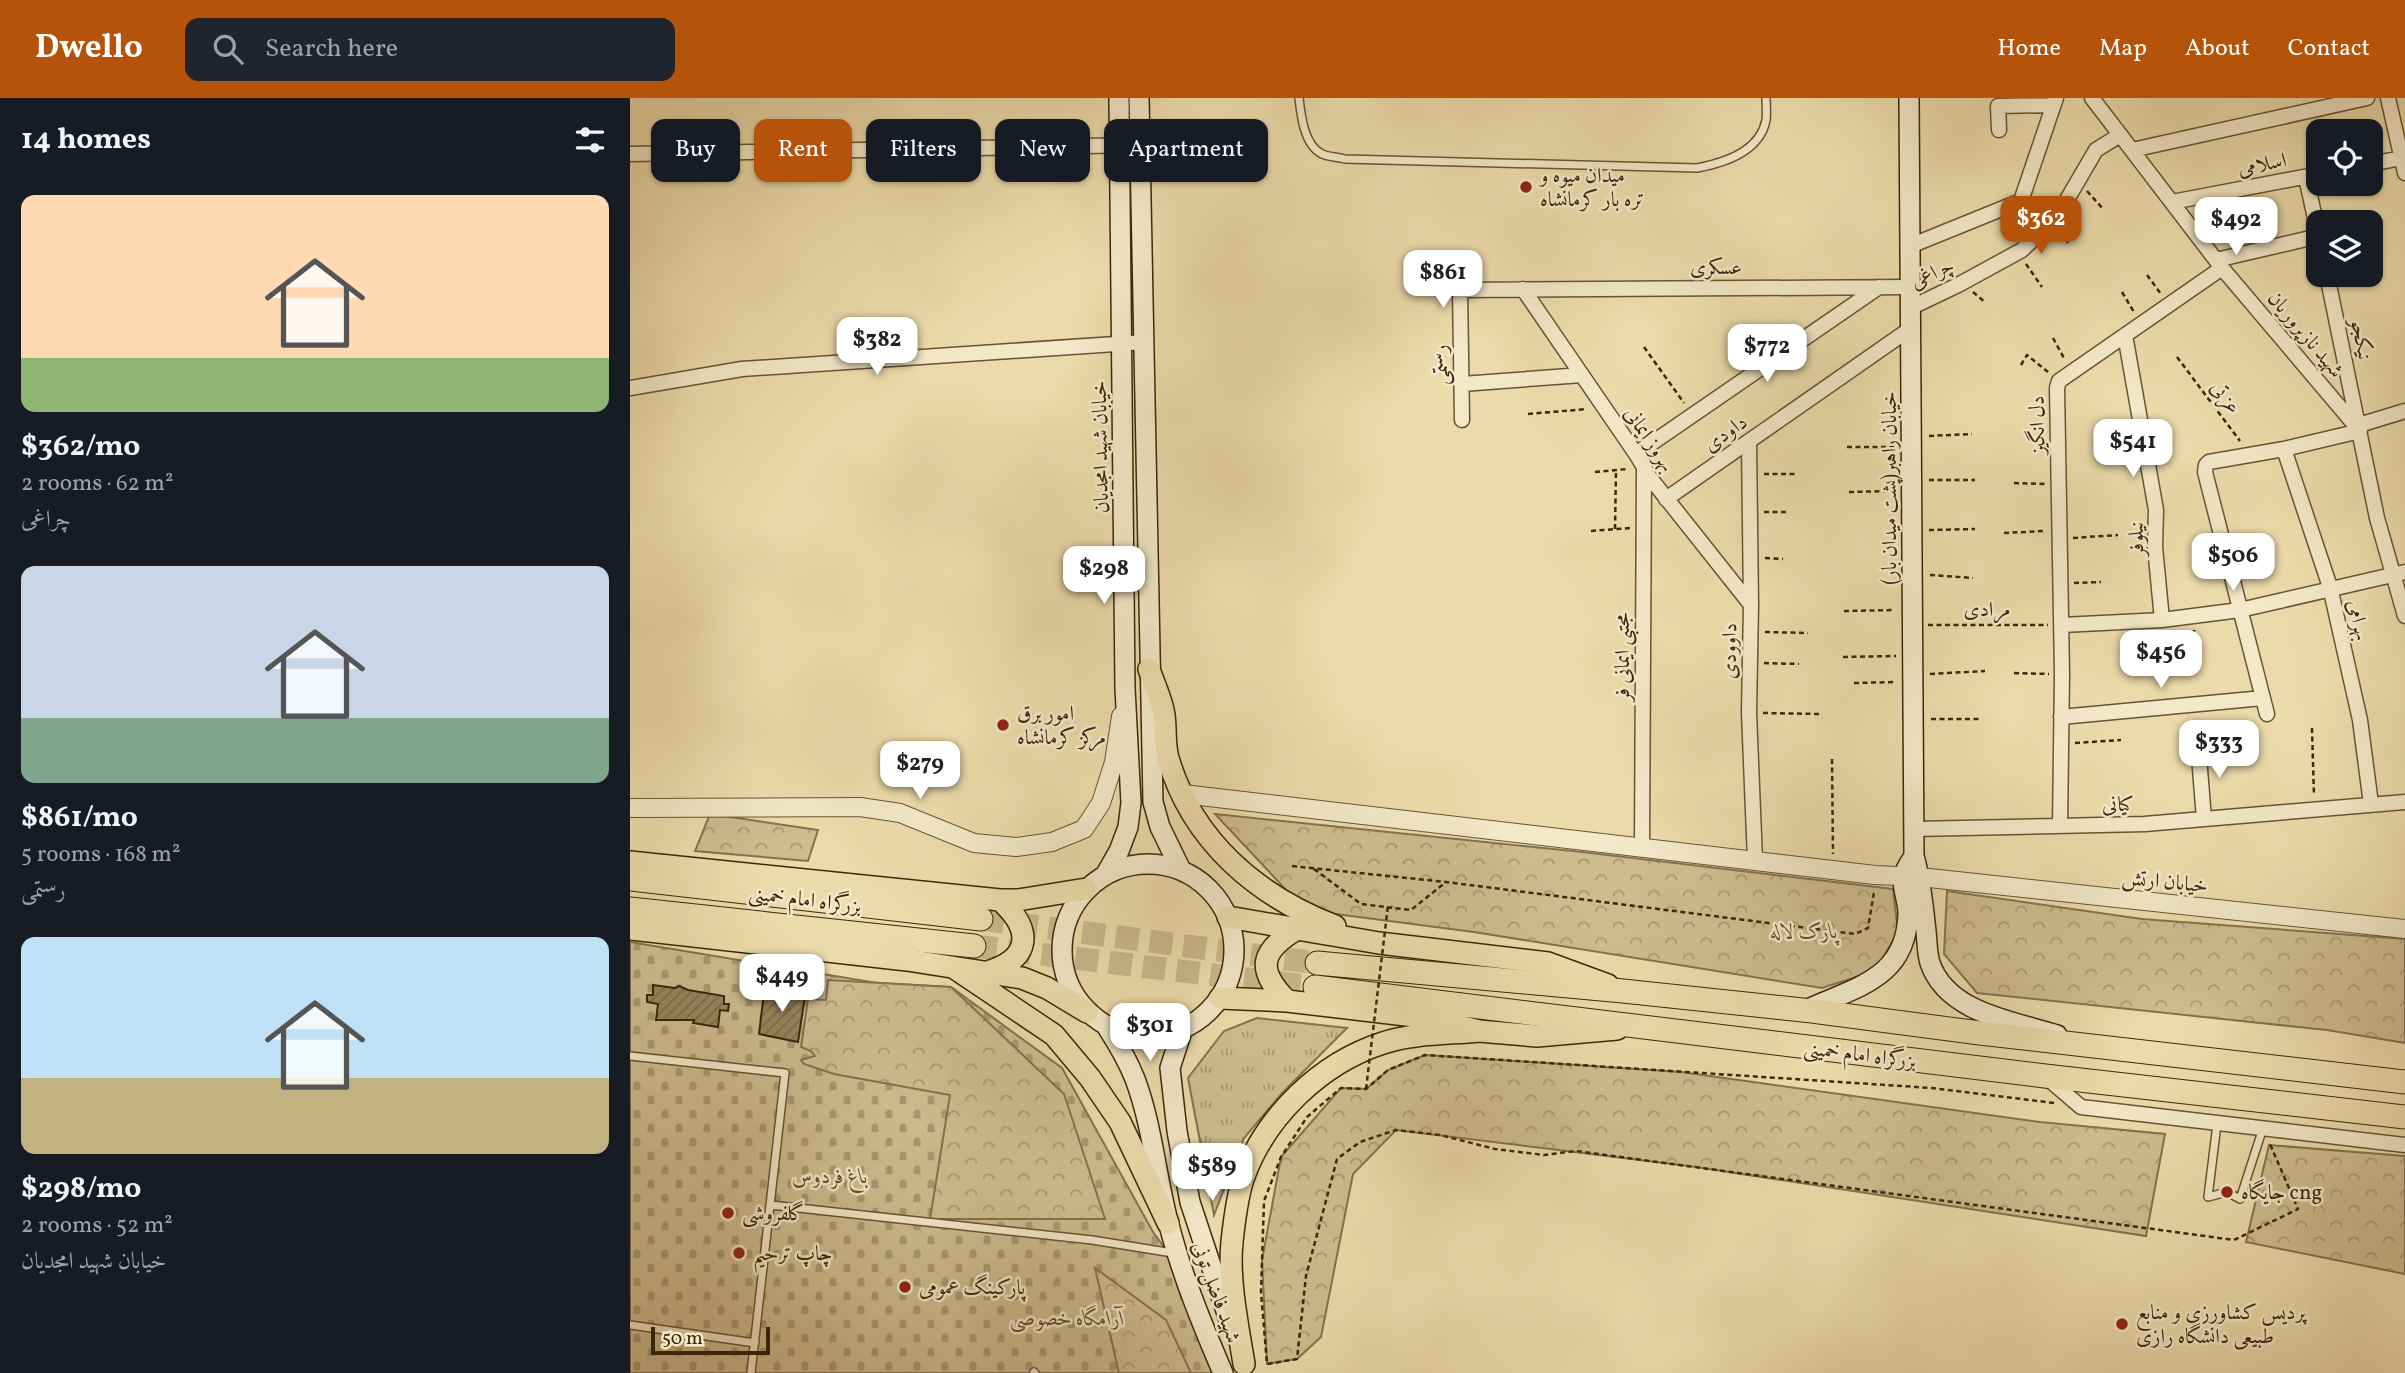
<!DOCTYPE html>
<meta charset="utf-8">
<style>
body{margin:0;font-family:Vollkorn,Amiri,serif;background:#20242c;color:#f1f3f6;height:100vh;display:flex;flex-direction:column;font-size:26px;white-space:nowrap}
*{box-sizing:border-box;margin:0}
p{font-size:23px;color:#9ea1a6}
.icon{flex:none;width:38px;height:38px;fill:none;stroke:currentColor;stroke-width:2;stroke-linecap:round;stroke-linejoin:round}
.map{position:relative;flex:1;overflow:hidden}
.panel{display:flex;flex-direction:column;background:#171b24;width:630px}
.panel>*{flex:none}
.guide{position:absolute;left:21px;top:21px;width:665px;height:63px;display:flex;gap:14px}
.tools{position:absolute;left:1676px;top:21px;display:grid;gap:14px}
.tools a{display:grid;place-items:center;width:77px;height:77px;border-radius:14px;background:#171b24;box-shadow:0 2px 5px #0004;font-size:35px}
.scale{position:absolute;left:21px;bottom:18px;width:119px;box-sizing:border-box;padding-left:7px;border:4px solid #3b270c;border-top:0;font-size:19px;line-height:24px;white-space:nowrap;color:#3b270c;-webkit-text-stroke:5px #f3e8c8;paint-order:stroke}
.price{position:absolute;translate:-50% -60px;padding:0 16px;border-radius:14px;background:#fff;color:#222;font-size:23px;line-height:46px;filter:drop-shadow(0 2px 4px #0008)}
.price::after{content:'';position:absolute;left:50%;top:42px;width:21px;height:16px;margin-left:-10px;background:inherit;clip-path:polygon(0 0,100% 0,50% 100%)}
.price.current{background:#b45309;color:#fff}
ul{padding:0;list-style:none}
li{display:grid;align-content:center;gap:14px;height:371px;padding:0 21px}
li span{display:grid;place-items:center;height:217px;border-radius:14px;color:#555}
li>.icon{margin-inline-start:auto}
span .icon{width:126px;height:126px;fill:#fffc;stroke-width:1}
li b{font-size:30px}
h2{display:flex;justify-content:space-between;align-items:center;height:84px;padding:0 21px;font-size:30px}
.pill{padding:0 24px;border-radius:14px;background:#171b24;box-shadow:0 2px 5px #0004;font-size:24px;line-height:63px}
.pill.current{background:#b45309;color:#fff}
header{display:flex;align-items:center;gap:42px;box-sizing:border-box;height:98px;padding:0 35px;background:#b45309;color:#fff}
header strong{font-size:33px}
nav{display:flex;gap:38px;margin-inline-start:auto;font-size:24px}
.search{width:490px;height:63px;background:#20242c;display:flex;align-items:center;gap:18px;box-sizing:border-box;padding:0 24px;border-radius:14px;color:#9ea1a6;font-size:26px}
main{display:flex;flex:1;min-height:0}
.map>svg:first-child{display:block}
</style>
<header>
<strong>Dwello</strong>
<div class="search"><svg class="icon" aria-label="search" viewBox="0 0 24 24"><circle cx="10" cy="10" r="6"/><path d="M15 15l6 6"/></svg>Search here</div>
<nav><a>Home</a><a>Map</a><a>About</a><a>Contact</a></nav>
</header>
<main>
<section class="panel">
<h2>14 homes<svg class="icon" aria-label="filters" viewBox="0 0 24 24"><path d="M4 7h16M4 17h16"/><circle cx="9" cy="7" r="2"/><circle cx="15" cy="17" r="2"/></svg></h2>
<ul>
<li><span style="background:linear-gradient(#ffd9b3 75%,#8fb573 0)"><svg class="icon" aria-label="home" viewBox="0 0 24 24"><path d="M3 11l9-7 9 7M6 9v11h12V9"/></svg></span><div><b>$362/mo</b><p>2 rooms · 62 m²</p><p>چراغی</p></div></li>
<li><span style="background:linear-gradient(#c9d6e8 70%,#7fa58c 0)"><svg class="icon" aria-label="home" viewBox="0 0 24 24"><path d="M3 11l9-7 9 7M6 9v11h12V9"/></svg></span><div><b>$861/mo</b><p>5 rooms · 168 m²</p><p>رستمی</p></div></li>
<li><span style="background:linear-gradient(#bfe0f5 65%,#c2b280 0)"><svg class="icon" aria-label="home" viewBox="0 0 24 24"><path d="M3 11l9-7 9 7M6 9v11h12V9"/></svg></span><div><b>$298/mo</b><p>2 rooms · 52 m²</p><p>خیابان شهید امجدیان</p></div></li>
</ul>
</section>
<div class="map">
<svg width="1775" height="1275" viewBox="0 0 1775 1275">
<defs>
<pattern id="grass-tufts" width="24" height="20" patternUnits="userSpaceOnUse" patternTransform="scale(1.75)"><rect width="24" height="20" fill="#cebc8f"/><path d="M3 7l-1-3M5 7V3M7 7l1-3M15 17l-1-3M17 17v-4M19 17l1-3" fill="none" stroke="#a89973"/></pattern>
<pattern id="cemetery-stones" width="16" height="16" patternUnits="userSpaceOnUse" patternTransform="scale(1.75)"><rect width="16" height="16" fill="#cebc8f"/><path d="M2 7V4a2 2 0 0 1 4 0v3zM10 15v-3a2 2 0 0 1 4 0v3z" fill="#a89973"/></pattern>
<pattern id="park-crowns" width="20" height="18" patternUnits="userSpaceOnUse" patternTransform="scale(1.75)"><rect width="20" height="18" fill="#cebc8f"/><path d="M2 6a3 3 0 1 1 6 0M12 15a3 3 0 1 1 6 0" fill="none" stroke="#a89973"/></pattern>
<pattern id="building-hatch" width="6" height="6" patternUnits="userSpaceOnUse" patternTransform="scale(1.75)"><rect width="6" height="6" fill="#97855e"/><path d="M-1 1l2-2M0 6l6-6M5 7l2-2" fill="none" stroke="#7c6d4c"/></pattern>
</defs>
<rect width="100%" height="100%" fill="#ecdbaa"/>
<filter id="stains"><feTurbulence type="fractalNoise" baseFrequency=".00286" numOctaves="4"/><feColorMatrix values="0 0 0 0 .2 0 0 0 0 .09 0 0 0 0 .02 0 0 0 .5 -.17"/></filter>
<radialGradient id="worn" r=".72"><stop offset=".6" stop-color="#630" stop-opacity="0"/><stop offset="1" stop-color="#630" stop-opacity=".3"/></radialGradient>
<path fill="url(#grass-tufts)" stroke="#84724e" stroke-width="2" d="M627,920L717,930L652,995L614,1040L584,1117L558,980L594,933Z"/>
<path fill="url(#cemetery-stones)" stroke="#84724e" stroke-width="2" d="M0,844L247,885L321,889L432,970L523,1134L556,1179L594,1275H0Z"/>
<path fill="url(#park-crowns)" stroke="#84724e" stroke-width="2" d="M80,716L188,732L178,763L65,753Z
M585,716L952,754L1263,791L1268,834L1245,873L1192,890L844,834L675,812Z
M1317,793L1512,821L1775,841V945L1697,932L1347,895L1314,856Z
M198,882L321,889L434,996L475,1121H300L320,997L204,976L174,966L171,962L185,958L181,953L171,949L178,901L196,902Z
M795,957L1051,974L1410,1024L1535,1036L1516,1138L1066,1069L766,1032L723,1076L691,1239L667,1261L637,1266L632,1162L651,1059L711,990L736,991L758,972Z
M1639,1047L1775,1058V1176L1616,1144Z
M465,1170L536,1222L561,1275H489Z"/>
<path fill="url(#building-hatch)" stroke="#3b270c" stroke-width="2" d="M23,887L45,890L49,888L58,892L94,898V906H99L98,913L90,912L88,929L63,925L64,922H26L28,906L17,904V897H23Z
M135,887L175,898L168,944L129,936Z"/>
<g fill="none" stroke-linecap="round" stroke-linejoin="round">
<path stroke="#c9b78a" stroke-width="23" stroke-dasharray="23 11" stroke-linecap="butt" d="M351,821L687,865
M344,848L685,889"/>
<defs>
<path id="service" d="M669,0C671,18 674,47 692,56C699,59 707,59 715,61L1067,70C1094,65 1130,54 1136,22C1137,15 1136,7 1136,0
M0,958L155,975L121,1275
M1587,1026L1578,1099L1597,1094L1610,1101L1633,1030
M141,1107L462,1142L543,1155
M0,1227L125,1245
M404,1274L405,1275"/>
<path id="minor" d="M1462,0L1592,170L1730,333L1654,351L1579,364L1576,367L1575,374L1637,616
M1758,0L1775,75
M1369,32L1368,8L1423,7
M1502,52L1737,0
M0,56L510,47
M1741,66L1771,60
M1676,79L1689,139
M1542,104L1689,76
M1280,148L1391,103L1426,0
M1586,162L1689,138
M1697,177L1747,420L1775,518
M893,191L1006,356L1021,381L1121,507
M1280,210L1328,187L1392,152L1428,117L1466,52L1490,37
M1495,237L1526,412L1525,449L1532,522
M832,286L952,277
M0,290L112,271L515,244
M832,322L830,192L1280,189
M1729,327L1775,313
M1119,343L1121,507L1119,615L1125,762
M1654,351L1700,489L1730,622L1741,706
M1006,356L1249,189
M1036,401L1280,231
M1432,527L1532,522L1610,512L1775,474
M1431,619L1633,600
M1568,646L1574,721
M1430,728L1432,576L1427,290L1429,283L1592,170
M1284,731L1515,726L1775,704
M1012,748L1014,372
M1416,979L1451,1009L1775,1047"/>
<path id="tertiary" d="M553,696L1245,777L1290,779L1775,831
M0,710L230,709L270,715L344,745L386,749L422,744L454,731L471,705L484,664L491,618"/>
<path id="secondary" d="M509,0L523,704L530,729L551,772
M1279,0L1284,758C1291,782 1293,807 1296,833C1297,843 1297,855 1300,865C1317,915 1383,923 1427,937
M432 852a86 86 0 1 1 172 0a86 86 0 1 1-172 0Z
M476,776L489,753L498,729L501,705L495,590L489,0
M1176,912C1225,889 1277,881 1278,815C1278,803 1271,788 1274,777C1275,771 1281,763 1284,758
M477,929C488,946 498,963 505,981C522,1026 526,1077 538,1123C551,1175 572,1226 593,1275
M552,933L540,970L547,1033L560,1104L601,1228"/>
<path id="primary" d="M519,571C524,586 532,602 534,617C536,631 534,646 538,660C562,743 627,798 705,828
M0,764L370,802H388L456,791
M598,819L749,845L918,865L978,887
M0,831L277,862L392,880L417,890L457,914
M326,871L424,937L460,980L490,1024L538,1125
M357,874C403,860 402,831 370,802
M590,900L657,903L793,919L849,933L907,938L987,931
M657,903C626,872 630,853 667,831
M614,1266C608,1229 598,1181 602,1144C604,1125 607,1100 613,1081C635,1018 691,965 753,945C783,935 818,936 849,933"/>
<path id="trunk" d="M0,781L351,821
M0,811L344,848
M687,865L993,893L1182,913L1350,935L1775,984
M685,889L1415,978L1775,1019"/>
</defs>
<use href="#service" stroke="#675434" stroke-width="10"/>
<use href="#minor" stroke="#675434" stroke-width="17"/>
<use href="#tertiary" stroke="#675434" stroke-width="20"/>
<use href="#secondary" stroke="#3b270c" stroke-width="22"/>
<use href="#primary" stroke="#3b270c" stroke-width="24"/>
<use href="#trunk" stroke="#3b270c" stroke-width="25"/>
<path stroke="#3b270c" stroke-width="2.5" stroke-dasharray="5 3.5" stroke-linecap="butt" d="M1457,93L1474,112
M1429,135L1440,147
M1396,166L1412,189
M1517,177L1531,196
M1343,194L1356,205
M1492,194L1504,214
M1423,240L1435,262
M1014,249L1054,305
M1547,259L1610,343
M1391,267L1397,257L1418,274
M898,316L957,311
M1299,338L1342,336
M1217,349H1264
M965,374L997,371
M1134,376H1165
M1299,382H1345
M1384,385L1415,386
M1219,394L1264,393
M1134,414H1156
M985,431L986,372
M1299,432L1345,431
M961,433L1000,430
M1374,435L1415,433
M1443,440L1488,437
M1135,460L1153,461
M1300,477L1343,480
M1444,485L1471,484
M1214,513L1265,512
M1298,527H1418
M1564,532L1565,572
M1135,534L1178,535
M1213,559L1266,558
M1524,560L1525,536
M1134,565L1169,566
M1495,566L1496,538
M1384,575L1419,576
M1300,576L1355,573
M1224,585L1266,584
M1133,615L1191,616
M1301,621H1352
M1682,630L1684,698
M1445,645L1491,642
M1202,661L1203,756
M662,768L816,784L1225,836L1238,830L1244,794
M684,771L731,806L781,812L816,784
M1424,1005L1302,990L795,957L758,972L736,991L711,990L677,1019L651,1059L634,1103L631,1194L637,1266L667,1261L676,1178L707,1061L730,1044L766,1032L810,1037L865,1051L914,1057L946,1053L1604,1142L1668,1111L1640,1046"/>
<use href="#service" stroke="#f3e8c8" stroke-width="7"/>
<use href="#minor" stroke="#f3e8c8" stroke-width="14"/>
<use href="#tertiary" stroke="#f3e8c8" stroke-width="18"/>
<use href="#secondary" stroke="#f3e8c8" stroke-width="19"/>
<use href="#primary" stroke="#ecdbaa" stroke-width="21"/>
<use href="#trunk" stroke="#ecdbaa" stroke-width="23"/>
<path stroke="#3b270c" stroke-width="2.5" stroke-dasharray="5 3.5" stroke-linecap="butt" d="M736,991L758,808"/>
</g>
<g fill="#8f2418" stroke="#f3e8c8" stroke-width="2.5">
<circle cx="896" cy="89" r="7"/>
<circle cx="373" cy="627" r="7"/>
<circle cx="1597" cy="1094" r="7"/>
<circle cx="98" cy="1115" r="7"/>
<circle cx="109" cy="1155" r="7"/>
<circle cx="275" cy="1189" r="7"/>
<circle cx="1492" cy="1226" r="7"/>
</g>
<g text-anchor="middle" stroke-width="5" stroke-linejoin="round" paint-order="stroke">
<g font-size="21" fill="#3b270c" stroke="#f3e8c8">
<text transform="translate(1632 66) rotate(-11)" y="7">اسلامی</text>
<text x="1086" y="176">عسکری</text>
<text transform="translate(1302 175) rotate(-26)" y="7">چراغی</text>
<text transform="translate(1676 236) rotate(50)" y="7">شهید نازپروریان</text>
<text transform="translate(1732 241) rotate(78)" y="7">نیکجو</text>
<text transform="translate(810 267) rotate(-91)" y="7">رستمی</text>
<text transform="translate(1596 299) rotate(53)" y="7">عزتی</text>
<text transform="translate(1407 327) rotate(-91)" y="7">دل انگیز</text>
<text transform="translate(1095 335) rotate(-35)" y="7">داودی</text>
<text transform="translate(1020 341) rotate(56)" y="7">بهروز ایمانی</text>
<text transform="translate(470 349) rotate(-91)" y="7">خیابان شهید امجدیان</text>
<text transform="translate(1259 390) rotate(-90)" y="7">خیابان راهبر(پشت میدان بار)</text>
<text transform="translate(1506 441) rotate(-91)" y="7">نیلوفر</text>
<text x="1357" y="518">مرادی</text>
<text transform="translate(1729 522) rotate(77)" y="7">بهرامی</text>
<text transform="translate(1099 553) rotate(-89)" y="7">داوودی</text>
<text transform="translate(992 559) rotate(-90)" y="7">مجتبی ایمانی فر</text>
<text transform="translate(1488 706) rotate(-1)" y="7">کیانی</text>
<text transform="translate(1535 783) rotate(6)" y="7">خیابان ارتش</text>
<text transform="translate(175 801) rotate(7)" y="7">بزرگراه امام خمینی</text>
<text transform="translate(1230 956) rotate(7)" y="7">بزرگراه امام خمینی</text>
<text transform="translate(587 1194) rotate(70)" y="7">شهید فاضل تونی</text>
</g>
<g font-size="21" fill="#3b270c" stroke="#f3e8c8" text-anchor="start">
<text x="910" y="84">میدان میوه و<tspan x="910" dy="24">تره بار کرمانشاه</tspan></text>
<text x="387" y="622">امور برق<tspan x="387" dy="24">مرکز کرمانشاه</tspan></text>
<text x="1611" y="1101">جایگاه cng</text>
<text x="112" y="1122">گلفروشی</text>
<text x="123" y="1162">چاپ ترحیم</text>
<text x="289" y="1196">پارکینگ عمومی</text>
<text x="1506" y="1221">پردیس کشاورزی و منابع<tspan x="1506" dy="24">طبیعی دانشگاه رازی</tspan></text>
</g>
<g font-size="21" font-style="italic" fill="#604c2d" stroke="#f3e8c8">
<text x="1174" y="840">پارک لاله</text>
<text x="200" y="1085">باغ فردوس</text>
<text x="437" y="1227">آرامگاه خصوصی</text>
</g>
</g>
<rect width="100%" height="100%" filter="url(#stains)"/>
<rect width="100%" height="100%" fill="url(#worn)"/>
</svg>
<div class="tools">
<a><svg class="icon" aria-label="locate" viewBox="0 0 24 24"><circle cx="12" cy="12" r="6"/><path d="M12 2v4M12 18v4M2 12h4M18 12h4"/></svg></a>
<a><svg class="icon" aria-label="layers" viewBox="0 0 24 24"><path d="M12 4l9 5-9 5-9-5zM3 14l9 5 9-5"/></svg></a>
</div>
<div class="scale">50 m</div>
<b class="price current" style="left:1411px;top:158px">$362</b>
<b class="price" style="left:1606px;top:159px">$492</b>
<b class="price" style="left:813px;top:212px">$861</b>
<b class="price" style="left:247px;top:279px">$382</b>
<b class="price" style="left:1137px;top:286px">$772</b>
<b class="price" style="left:1503px;top:381px">$541</b>
<b class="price" style="left:1603px;top:495px">$506</b>
<b class="price" style="left:474px;top:508px">$298</b>
<b class="price" style="left:1531px;top:592px">$456</b>
<b class="price" style="left:1589px;top:682px">$333</b>
<b class="price" style="left:290px;top:703px">$279</b>
<b class="price" style="left:152px;top:916px">$449</b>
<b class="price" style="left:520px;top:965px">$301</b>
<b class="price" style="left:582px;top:1105px">$589</b>
<div class="guide">
<a class="pill">Buy</a>
<a class="pill current">Rent</a>
<a class="pill">Filters</a>
<a class="pill">New</a>
<a class="pill">Apartment</a>
</div>
</div>
</main>
